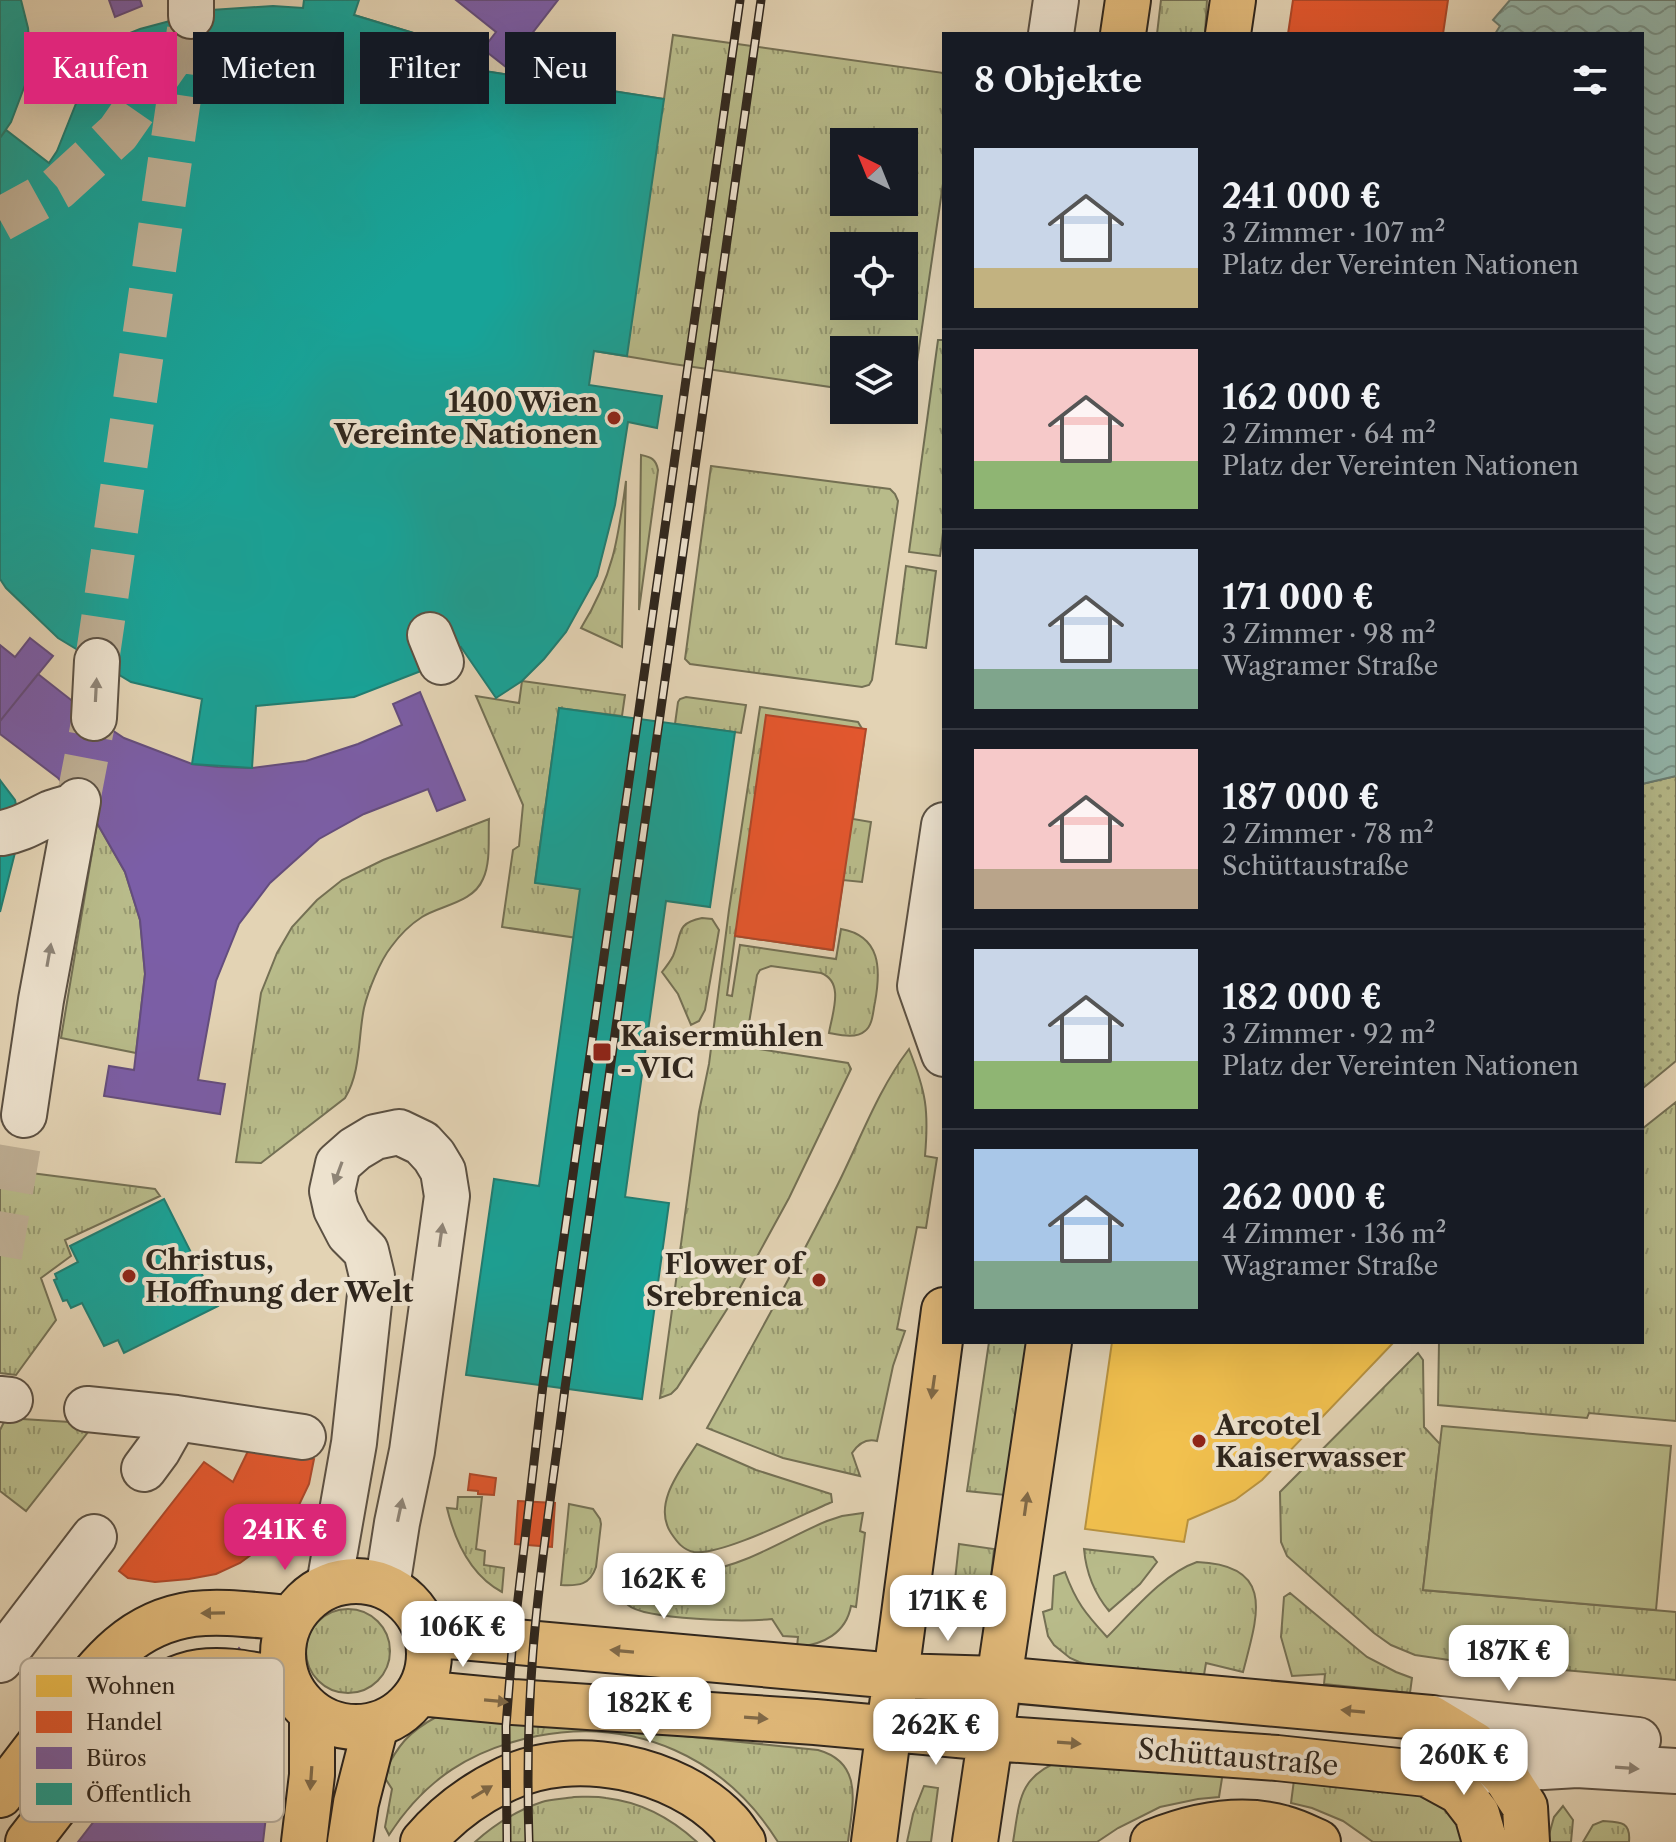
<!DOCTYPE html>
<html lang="de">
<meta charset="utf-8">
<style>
body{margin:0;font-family:"Libre Caslon Text",serif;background:#242831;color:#f1f3f6;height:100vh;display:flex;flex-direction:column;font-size:30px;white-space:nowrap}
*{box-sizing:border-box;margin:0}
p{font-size:26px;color:#9ea1a6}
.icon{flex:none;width:44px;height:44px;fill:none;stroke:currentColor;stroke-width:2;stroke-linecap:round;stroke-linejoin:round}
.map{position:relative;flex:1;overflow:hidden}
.details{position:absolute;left:942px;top:32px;width:702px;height:1312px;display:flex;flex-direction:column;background:#171b24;border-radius:0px;box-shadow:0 8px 32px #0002}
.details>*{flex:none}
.banner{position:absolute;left:24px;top:32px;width:760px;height:72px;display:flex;gap:16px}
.needle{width:52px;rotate:317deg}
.controls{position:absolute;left:830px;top:128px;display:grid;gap:16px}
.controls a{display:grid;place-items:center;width:88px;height:88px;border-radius:0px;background:#171b24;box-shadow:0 8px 32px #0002;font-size:40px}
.price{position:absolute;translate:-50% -68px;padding:0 18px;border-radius:16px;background:#fff;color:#222;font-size:26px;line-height:52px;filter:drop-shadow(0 2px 4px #0008)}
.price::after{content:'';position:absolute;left:50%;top:48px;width:24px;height:18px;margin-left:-12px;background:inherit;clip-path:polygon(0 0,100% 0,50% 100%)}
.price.on{background:#db2777;color:#fff}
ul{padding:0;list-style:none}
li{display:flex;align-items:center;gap:24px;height:200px;padding:0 32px}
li+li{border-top:2px solid #363941}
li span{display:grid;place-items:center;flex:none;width:224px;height:160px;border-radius:0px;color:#555}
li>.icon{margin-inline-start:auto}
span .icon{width:96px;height:96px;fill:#fffc;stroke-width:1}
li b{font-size:34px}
h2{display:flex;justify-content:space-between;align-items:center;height:96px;padding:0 32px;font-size:34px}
.chip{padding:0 28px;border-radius:0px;background:#171b24;box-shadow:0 8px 32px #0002;font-size:28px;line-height:72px}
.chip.on{background:#db2777;color:#fff}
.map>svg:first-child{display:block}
</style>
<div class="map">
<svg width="1676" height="1842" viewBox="0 0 1676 1842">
<defs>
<pattern id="grass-tufts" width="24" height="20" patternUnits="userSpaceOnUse" patternTransform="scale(2)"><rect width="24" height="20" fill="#b8bb8a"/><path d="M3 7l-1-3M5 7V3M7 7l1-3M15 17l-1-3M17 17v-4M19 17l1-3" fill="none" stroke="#969870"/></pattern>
<pattern id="park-dots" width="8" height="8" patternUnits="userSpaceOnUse" patternTransform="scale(2)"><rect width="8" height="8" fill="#b8bb8a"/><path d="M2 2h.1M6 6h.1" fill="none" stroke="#969870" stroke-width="1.8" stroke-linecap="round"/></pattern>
<pattern id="water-waves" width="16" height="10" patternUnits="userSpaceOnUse" patternTransform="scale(2)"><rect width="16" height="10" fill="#95b8ad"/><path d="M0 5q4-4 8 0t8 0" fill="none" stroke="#7a958c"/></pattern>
</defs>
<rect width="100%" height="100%" fill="#e3d3b4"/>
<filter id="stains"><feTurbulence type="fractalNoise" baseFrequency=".0025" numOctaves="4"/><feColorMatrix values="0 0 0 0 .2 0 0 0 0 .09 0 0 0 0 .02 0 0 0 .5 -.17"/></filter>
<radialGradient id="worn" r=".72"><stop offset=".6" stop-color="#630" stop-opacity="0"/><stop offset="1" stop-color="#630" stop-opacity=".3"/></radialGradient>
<path fill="url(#grass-tufts)" stroke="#747054" stroke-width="2" fill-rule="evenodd" d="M1161,0H1207L1205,34H1157Z
M354,15L420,35L478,70L664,99L673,35L944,73V177L913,389L911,395L904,397V350H844V389L673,364L517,338ZM844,142H904V202H844ZM844,246H904V306H844Z
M938,340H944V525L940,556L909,552Z
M641,455C651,457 656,459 658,470L639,610Z
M711,466L890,489L895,494L898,501L872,680L869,685L862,687L690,664L685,659Z
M626,481L622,647L581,628C613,576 618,540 626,481Z
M906,566L936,571L926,648L896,644Z
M522,681L625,695L622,716L559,708L535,882L605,893L598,941L502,927L513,850L519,846L523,805L476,696L519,703Z
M686,697L746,705L741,733L675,724L678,702L680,699Z
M760,707L858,722L864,732V741L853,819L871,822L862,882L843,880L833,950L735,936L727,995L732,996L740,945L836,959L841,929C881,936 881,969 875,1002C873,1011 873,1025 865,1031C856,1039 840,1035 829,1033C832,1014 845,982 821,973L771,966L760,970L757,975L747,1035L750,1042L759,1049L848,1063L851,1069L789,1198L736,1295L677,1388L671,1394L660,1398L699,1112L709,1064L729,910Z
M489,819C488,838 491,862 483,879C473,903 441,905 422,917C411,924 399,936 391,947C380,961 368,991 364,1008C358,1037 361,1072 345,1098L261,1163L236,1162L261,993L277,953L292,927L317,900L342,880L383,860Z
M97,823L125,872L140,920L145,974L136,1053L61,1038Z
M702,918L712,919L719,930L705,1010L699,1021L691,1025L678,994L662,972C666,967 670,962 673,956C682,935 675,923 702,918Z
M909,1049C926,1092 929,1110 925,1156L937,1158L926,1228L917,1227L897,1329L905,1331L893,1366L877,1441C866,1438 858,1444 852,1453L860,1476L783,1458L707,1428C751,1349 794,1271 835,1190C859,1143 877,1091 909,1049Z
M1676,1102V1421L1589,1413L1587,1418L1438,1405L1439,1342H1642V1129Z
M0,1169L155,1189L160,1196L65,1240L71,1256L41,1278L56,1320L16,1375L0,1373Z
M989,1342H1027L1005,1495L967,1491Z
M1418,1353L1423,1360L1424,1427L1440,1444L1423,1590L1676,1612V1680L1449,1660L1415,1655L1391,1645L1374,1633L1287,1556L1281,1542L1280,1492Z
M6,1418L86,1423L92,1427L26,1511L0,1491V1430Z
M697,1444L756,1470L831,1494L832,1502C803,1514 722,1556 694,1552C683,1550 677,1542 671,1533C652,1504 681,1469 697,1444Z
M458,1497H482L476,1549L485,1551L484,1565L504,1568L502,1592C470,1575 455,1541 447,1508L457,1509Z
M569,1504L593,1509L600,1519L601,1524L596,1567C590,1585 579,1586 561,1585Z
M863,1513L860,1531L865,1533L856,1607L851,1606C846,1633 823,1645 797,1647L798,1637L783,1636L772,1619C746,1622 645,1620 628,1605C622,1600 618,1591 620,1583C621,1577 624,1572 630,1570C648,1563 682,1574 703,1571C745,1566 788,1537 827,1521L842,1516Z
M959,1544L994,1549L989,1596L980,1624H955L953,1598Z
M1084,1549L1153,1557L1157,1562L1140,1584L1109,1611C1094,1593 1086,1572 1084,1549Z
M1197,1562C1277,1565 1257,1617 1243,1672L1206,1663L1204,1675L1091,1666L1079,1662L1070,1658L1054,1645L1048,1636L1043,1612L1052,1609L1054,1576L1065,1572C1076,1602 1085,1613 1107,1637C1132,1612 1164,1573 1197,1562Z
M1290,1593L1367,1657L1396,1672L1412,1678L1410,1693L1324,1684L1325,1674L1292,1676L1281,1637L1284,1597Z
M306 1651a42 42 0 1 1 84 0a42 42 0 1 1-84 0Z
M438,1716L607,1728L818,1750C865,1763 852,1806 848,1842H778C725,1757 635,1717 537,1736C472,1749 425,1779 389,1835L385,1827L392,1789L383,1775C398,1745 408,1732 438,1716Z
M1062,1760L1223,1772L1219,1797L1198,1799L1160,1807L1118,1828L1097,1842H1013C1020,1800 1018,1777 1062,1760Z
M1294,1780L1420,1791L1442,1800L1468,1842H1373L1343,1821L1312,1808L1291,1803Z
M924,1786L938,1788L931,1842H907L913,1814Z
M574,1797C585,1797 596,1796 606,1798C641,1802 672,1819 697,1842H475C494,1825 518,1810 542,1802C552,1799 564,1799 574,1797Z
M1563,1806L1573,1820L1571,1842H1547L1554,1817Z
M1603,1821C1620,1822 1631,1821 1629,1842H1583L1593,1825Z"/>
<path fill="url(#park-dots)" stroke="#747054" stroke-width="2" d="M1676,776V1061L1642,1089V784Z"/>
<path fill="#b8bb8a" stroke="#747054" stroke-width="2" d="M1442,1426L1671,1446L1656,1610L1423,1590Z"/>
<path fill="url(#water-waves)" stroke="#6c7e73" stroke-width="2" d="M1510,0H1676V776L1642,784V34H1495L1500,26L1493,20Z"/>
<path fill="#f2c14e" stroke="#b8923f" stroke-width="2" d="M1112,1342H1394L1262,1480L1235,1500L1188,1520L1184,1542L1085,1529Z"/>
<path fill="#e4572e" stroke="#ae4829" stroke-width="2" d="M1293,0H1448L1443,34H1288Z
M766,715L866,729L833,950L735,936Z
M248,1451L314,1459L309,1484L299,1505L286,1524L266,1544L240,1563L216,1574L189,1579L155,1582L128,1578L119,1571L204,1462L233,1482Z
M470,1474L496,1478L494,1495L478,1494V1491L468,1490Z
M518,1501L555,1503L552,1547L515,1544Z"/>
<path fill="#7b5ea7" stroke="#644d7e" stroke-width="2" d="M109,0H140L142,6L115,17Z
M456,0H558L506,67L483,49L496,32Z
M30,638L53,656L0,721V645L15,657Z
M38,674L94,718L124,738L192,764L218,767L252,768L306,761L358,744L402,725L393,704L420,692L465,800L437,811L428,789L364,814L319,839L270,883L239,924L216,981L198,1080L225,1084L220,1114L104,1096L109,1066L134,1070L145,974L140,920L125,872L97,823L58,778L0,734V721Z
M239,1648L250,1662L266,1698L270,1714L271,1774L263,1842H78L118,1790L125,1794Z"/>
<path fill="#17a398" stroke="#1e7e73" stroke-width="2" d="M0,0H21L28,28L30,50L25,85L11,122L0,138Z
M304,0H359L354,15L420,35L478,70L664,99L627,356L594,351L589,385L662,396L657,428L628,422L615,505L597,576L566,632L544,659L522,681L496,698L461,647L426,669L354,697L256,706L252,768L192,764L202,699L131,682L58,638L6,588L0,579V138L6,130L49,163L57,151L77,101L83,52L140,29L211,10L273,6L303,8Z
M559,708L735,732L710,907L666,901L625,1197L669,1203L642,1399L466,1375L494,1179L539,1186L580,889L535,883Z
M0,780L15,800L21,829L0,912Z
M164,1199L218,1306L124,1353L118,1340L104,1346L82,1303L71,1308L67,1300L63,1301L54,1280L57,1279L55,1274L78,1262L70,1246Z"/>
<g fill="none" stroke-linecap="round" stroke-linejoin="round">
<path stroke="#bfb096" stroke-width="44" stroke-dasharray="44 22" stroke-linecap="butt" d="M0,220L58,188L118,133L183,40
M97,661L191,16
M78,801L94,718
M0,1256L24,1115"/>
<defs>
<path id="minor" d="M191,16V0
M1051,34L1056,0
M430,635L441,662
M94,718L97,661
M944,825L920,986L944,1054
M2,833C21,830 34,821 51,813C59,810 68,808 76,805
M24,1115L41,1000L78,801
M0,1399L10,1400
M87,1409L176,1418L303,1437
M144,1469L158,1450L176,1418
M329,1585L354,1443L372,1276L366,1251L349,1234L336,1209L332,1191L338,1164L355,1149L375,1137L399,1132L422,1143L434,1156L443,1171L447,1196L412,1451L397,1523L387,1587
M0,1660L94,1537
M1431,1718L1638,1740
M1465,1772L1577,1765L1676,1771"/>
<path id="major" d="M1123,34L1128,0
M1228,34L1233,0
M283 1654a73 73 0 1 1 146 0a73 73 0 1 1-146 0Z
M427,1634L895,1676L999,1679L1431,1718L1474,1744L1505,1776L1525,1807L1527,1842
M419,1693L513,1702L815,1722L991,1738L1277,1758L1427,1774L1460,1792L1477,1814L1485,1842
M0,1795C20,1769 40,1743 60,1717C97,1669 128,1623 193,1614C225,1610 259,1616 291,1618
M28,1842C47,1817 66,1793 85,1768C115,1729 147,1680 200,1672C228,1668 258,1676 286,1680
M874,1842L944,1310
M975,1842L1049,1342
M1153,1842C1193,1826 1240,1816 1283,1828C1295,1831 1307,1837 1318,1842"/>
<path id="highway" d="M304,1842L312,1775V1714
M350,1842L356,1803L376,1725
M423,1842C446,1815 474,1794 506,1779C574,1746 676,1767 728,1822C734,1828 738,1836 743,1842"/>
</defs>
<use href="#minor" stroke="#5c5143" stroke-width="48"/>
<use href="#major" stroke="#2f261d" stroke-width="48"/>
<use href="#highway" stroke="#2f261d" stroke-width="48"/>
<use href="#minor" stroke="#ede2ce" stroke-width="44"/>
<use href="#major" stroke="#e2ba7a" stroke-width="44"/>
<use href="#highway" stroke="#e2ba7a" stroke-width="44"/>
<defs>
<path id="rail" d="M507,1842L506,1726L512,1650L543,1385L740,0
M529,1842C527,1779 528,1714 533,1651C540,1563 554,1476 565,1388L761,0"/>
</defs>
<use href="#rail" stroke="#2f261d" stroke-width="9"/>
<use href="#rail" stroke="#ede2ce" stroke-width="6" stroke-dasharray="18" stroke-linecap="butt"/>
</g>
<defs><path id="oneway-solid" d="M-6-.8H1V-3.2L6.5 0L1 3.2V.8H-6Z" transform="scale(2)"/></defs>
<g fill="#8e8476">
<use href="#oneway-solid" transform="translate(96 690) rotate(-87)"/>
<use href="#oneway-solid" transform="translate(49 955) rotate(-80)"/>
<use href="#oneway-solid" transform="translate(338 1173) rotate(110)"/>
<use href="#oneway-solid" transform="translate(441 1235) rotate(-82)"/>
<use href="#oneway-solid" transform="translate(400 1510) rotate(-78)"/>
<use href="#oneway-solid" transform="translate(1627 1768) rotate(4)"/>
</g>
<g fill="#806947">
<use href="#oneway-solid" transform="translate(933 1387) rotate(98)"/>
<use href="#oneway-solid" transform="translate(1026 1504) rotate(-82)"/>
<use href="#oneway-solid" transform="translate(213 1613) rotate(179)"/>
<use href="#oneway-solid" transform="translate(622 1651) rotate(-175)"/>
<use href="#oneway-solid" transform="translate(496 1701) rotate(5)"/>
<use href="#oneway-solid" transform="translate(1353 1711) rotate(-175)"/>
<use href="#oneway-solid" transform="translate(756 1718) rotate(4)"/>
<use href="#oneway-solid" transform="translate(1069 1743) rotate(4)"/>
<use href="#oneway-solid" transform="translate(311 1778) rotate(94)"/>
<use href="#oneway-solid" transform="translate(482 1792) rotate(-31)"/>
</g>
<g fill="#8f2418" stroke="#ede2ce" stroke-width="3">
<circle cx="614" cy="418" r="8"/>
<rect x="592" y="1042" width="20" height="20" rx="4"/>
<circle cx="129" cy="1276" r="8"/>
<circle cx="819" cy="1280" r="8"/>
<circle cx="1199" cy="1441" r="8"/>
</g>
<g text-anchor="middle" stroke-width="8" stroke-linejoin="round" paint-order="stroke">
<g font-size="28" font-weight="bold" fill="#2f261d" stroke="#ede2ce" text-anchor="start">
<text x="598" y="412" text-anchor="end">1400 Wien<tspan x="598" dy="32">Vereinte Nationen</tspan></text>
<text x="620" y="1046">Kaisermühlen<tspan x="620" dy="32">- VIC</tspan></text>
<text x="145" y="1270">Christus,<tspan x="145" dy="32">Hoffnung der Welt</tspan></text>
<text x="803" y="1274" text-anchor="end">Flower of<tspan x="803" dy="32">Srebrenica</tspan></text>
<text x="1215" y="1435">Arcotel<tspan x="1215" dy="32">Kaiserwasser</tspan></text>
</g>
<g font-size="28" fill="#2f261d" stroke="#ede2ce">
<text transform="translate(1238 1757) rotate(5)" y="10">Schüttaustraße</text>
</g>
</g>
<rect x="20" y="1658" width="264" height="164" rx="12" fill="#ede2ce" stroke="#b4aa99" stroke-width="2"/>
<rect x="36" y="1675" width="36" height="22" fill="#f2c14e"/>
<rect x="36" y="1711" width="36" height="22" fill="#e4572e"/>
<rect x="36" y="1747" width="36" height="22" fill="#7b5ea7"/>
<rect x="36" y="1783" width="36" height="22" fill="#17a398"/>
<g font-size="22" fill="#2f261d">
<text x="86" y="1694">Wohnen</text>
<text x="86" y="1730">Handel</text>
<text x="86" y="1766">Büros</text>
<text x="86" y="1802">Öffentlich</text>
</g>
<rect width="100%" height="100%" filter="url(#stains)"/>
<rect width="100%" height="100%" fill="url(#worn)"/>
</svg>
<div class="controls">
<a><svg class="needle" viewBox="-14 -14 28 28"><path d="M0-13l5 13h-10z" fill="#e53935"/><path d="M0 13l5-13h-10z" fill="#9ea1a6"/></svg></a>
<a><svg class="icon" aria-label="locate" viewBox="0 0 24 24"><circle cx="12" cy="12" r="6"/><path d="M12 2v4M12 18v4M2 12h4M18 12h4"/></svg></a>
<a><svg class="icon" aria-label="layers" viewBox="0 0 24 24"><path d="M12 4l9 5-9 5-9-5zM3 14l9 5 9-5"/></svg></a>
</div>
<b class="price on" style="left:285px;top:1572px">241K €</b>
<b class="price" style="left:664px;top:1621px">162K €</b>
<b class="price" style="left:948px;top:1643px">171K €</b>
<b class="price" style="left:463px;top:1669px">106K €</b>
<b class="price" style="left:1509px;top:1693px">187K €</b>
<b class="price" style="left:650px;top:1745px">182K €</b>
<b class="price" style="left:936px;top:1767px">262K €</b>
<b class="price" style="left:1464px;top:1797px">260K €</b>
<div class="banner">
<a class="chip on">Kaufen</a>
<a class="chip">Mieten</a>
<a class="chip">Filter</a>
<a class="chip">Neu</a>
</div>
<section class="details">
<h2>8 Objekte<svg class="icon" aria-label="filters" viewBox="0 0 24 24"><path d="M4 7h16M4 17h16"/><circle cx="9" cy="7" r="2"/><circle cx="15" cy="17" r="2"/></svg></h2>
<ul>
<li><span style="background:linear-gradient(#c9d6e8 75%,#c2b280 0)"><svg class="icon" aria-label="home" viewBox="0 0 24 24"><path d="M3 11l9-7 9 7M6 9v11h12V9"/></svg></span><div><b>241 000 €</b><p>3 Zimmer · 107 m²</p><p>Platz der Vereinten Nationen</p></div></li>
<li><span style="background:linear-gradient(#f6c9c9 70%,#8fb573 0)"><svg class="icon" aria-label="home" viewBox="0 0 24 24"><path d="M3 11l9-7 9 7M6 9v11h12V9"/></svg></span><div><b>162 000 €</b><p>2 Zimmer · 64 m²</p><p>Platz der Vereinten Nationen</p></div></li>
<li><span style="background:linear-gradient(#c9d6e8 75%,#7fa58c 0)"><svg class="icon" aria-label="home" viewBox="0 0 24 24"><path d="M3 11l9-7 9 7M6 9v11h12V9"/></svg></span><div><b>171 000 €</b><p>3 Zimmer · 98 m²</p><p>Wagramer Straße</p></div></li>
<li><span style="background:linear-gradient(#f6c9c9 75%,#b9a48a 0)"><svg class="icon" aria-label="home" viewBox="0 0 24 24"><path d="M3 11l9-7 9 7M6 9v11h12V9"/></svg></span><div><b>187 000 €</b><p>2 Zimmer · 78 m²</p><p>Schüttaustraße</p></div></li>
<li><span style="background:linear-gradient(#c9d6e8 70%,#8fb573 0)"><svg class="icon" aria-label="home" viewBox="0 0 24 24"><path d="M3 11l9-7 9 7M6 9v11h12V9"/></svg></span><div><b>182 000 €</b><p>3 Zimmer · 92 m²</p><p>Platz der Vereinten Nationen</p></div></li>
<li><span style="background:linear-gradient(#a9c7e8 70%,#7fa58c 0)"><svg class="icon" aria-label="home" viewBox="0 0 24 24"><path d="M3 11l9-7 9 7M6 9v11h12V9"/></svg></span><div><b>262 000 €</b><p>4 Zimmer · 136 m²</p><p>Wagramer Straße</p></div></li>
</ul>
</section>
</div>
